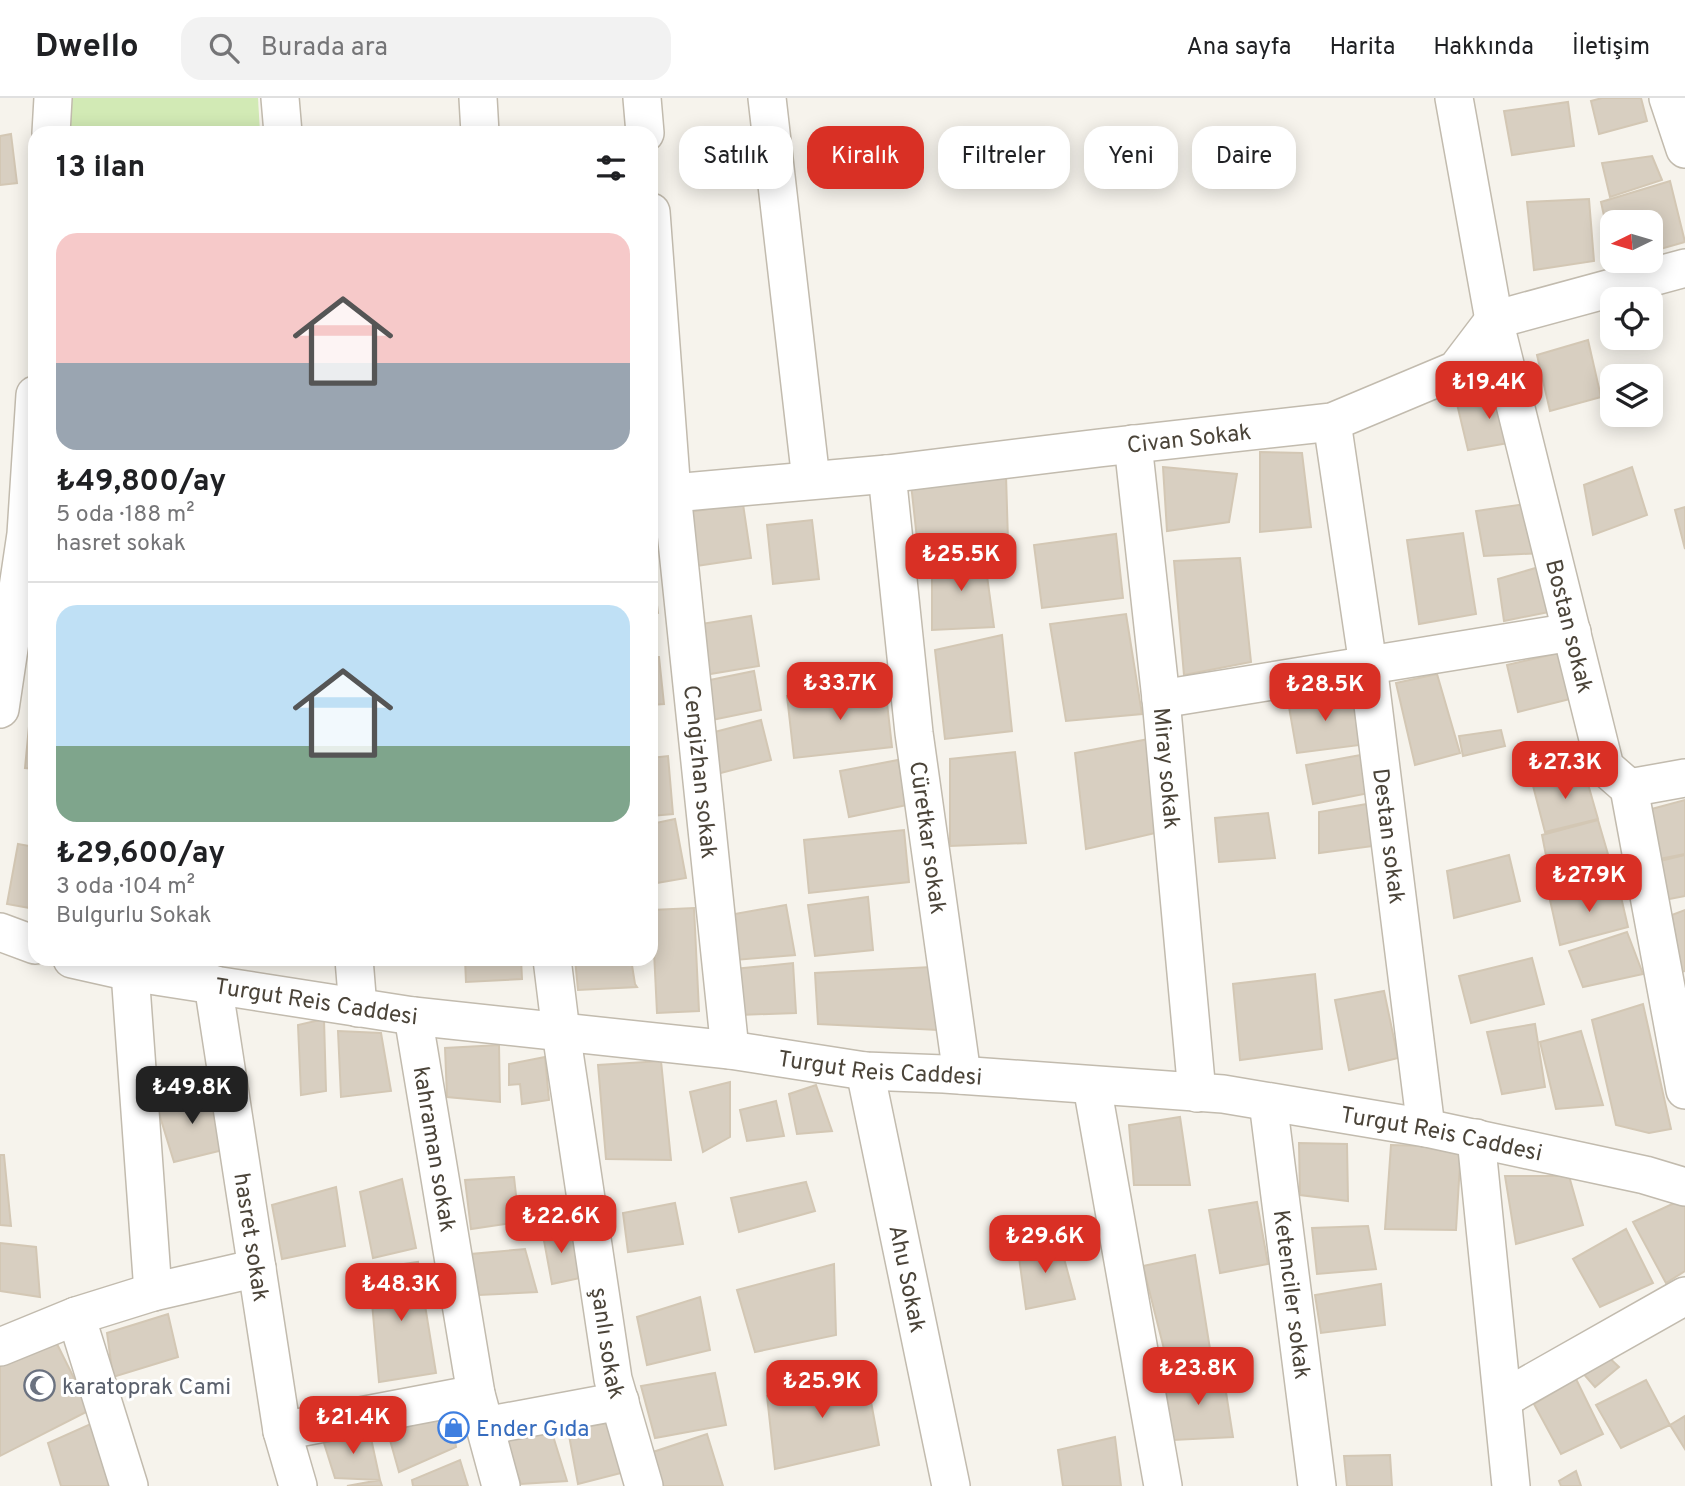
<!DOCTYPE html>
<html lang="tr">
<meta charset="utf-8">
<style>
body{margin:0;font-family:Overpass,sans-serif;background:#f2f2f2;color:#202124;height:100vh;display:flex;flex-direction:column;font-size:26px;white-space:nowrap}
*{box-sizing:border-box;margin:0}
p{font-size:23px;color:#757577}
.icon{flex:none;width:38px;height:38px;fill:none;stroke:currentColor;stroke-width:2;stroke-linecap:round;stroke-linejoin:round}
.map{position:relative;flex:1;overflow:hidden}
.sheet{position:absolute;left:28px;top:28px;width:630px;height:840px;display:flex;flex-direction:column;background:#fff;border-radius:21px;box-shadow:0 4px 18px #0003}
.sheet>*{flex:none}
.guide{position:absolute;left:679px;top:28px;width:665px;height:63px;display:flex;gap:14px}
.needle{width:46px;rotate:265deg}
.fabs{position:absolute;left:1600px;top:112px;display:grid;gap:14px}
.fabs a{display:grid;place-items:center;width:63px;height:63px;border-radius:14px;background:#fff;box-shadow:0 4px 18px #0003;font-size:35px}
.price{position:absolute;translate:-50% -60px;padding:0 16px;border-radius:14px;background:#d93025;color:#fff;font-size:23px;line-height:46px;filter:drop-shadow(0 2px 4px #0008)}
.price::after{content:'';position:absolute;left:50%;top:42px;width:21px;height:16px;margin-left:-10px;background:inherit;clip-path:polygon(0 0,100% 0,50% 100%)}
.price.active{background:#222;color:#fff}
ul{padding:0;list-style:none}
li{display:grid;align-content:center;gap:14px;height:371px;padding:0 28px}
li+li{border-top:2px solid #e0e0e0}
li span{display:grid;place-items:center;height:217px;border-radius:21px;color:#555}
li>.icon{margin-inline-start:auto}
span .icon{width:126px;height:126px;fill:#fffc;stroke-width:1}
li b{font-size:30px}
h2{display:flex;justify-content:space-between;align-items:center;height:84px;padding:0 28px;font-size:30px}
.pill{padding:0 24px;border-radius:21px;background:#fff;box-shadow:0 4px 18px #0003;font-size:24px;line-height:63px}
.pill.active{background:#d93025;color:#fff}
header{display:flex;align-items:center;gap:42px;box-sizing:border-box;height:98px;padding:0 35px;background:#fff;border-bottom:2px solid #e0e0e0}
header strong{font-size:33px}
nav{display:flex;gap:38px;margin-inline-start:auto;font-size:24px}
.search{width:490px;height:63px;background:#f2f2f2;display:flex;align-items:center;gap:18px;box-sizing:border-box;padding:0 24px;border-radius:21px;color:#757577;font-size:26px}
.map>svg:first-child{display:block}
</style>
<header>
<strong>Dwello</strong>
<div class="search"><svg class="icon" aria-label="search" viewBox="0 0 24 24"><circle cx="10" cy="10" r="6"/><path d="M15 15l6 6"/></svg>Burada ara</div>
<nav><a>Ana sayfa</a><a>Harita</a><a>Hakkında</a><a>İletişim</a></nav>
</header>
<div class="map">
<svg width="1685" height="1388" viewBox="0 0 1685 1388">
<rect width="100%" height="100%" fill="#f6f3ec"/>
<path fill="#d2eab5" d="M69,0H258L260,35H67Z"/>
<path fill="#d8cfc1" stroke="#d3c7b4" stroke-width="2" d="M1602,0H1641L1647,23L1599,36L1591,3Z
M1568,4L1574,48L1512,57L1504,13Z
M11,36L17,85L0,87V38Z
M1652,58L1662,82L1610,99L1602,65Z
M1670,83L1685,144L1650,154V124H1612V155L1601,104Z
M1589,101L1594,163L1534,172L1527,104Z
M1588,242L1601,299L1550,313L1537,257Z
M1507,291L1520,343L1468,352L1457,306Z
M1260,354L1302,355L1311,429L1260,434Z
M1163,369L1237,376L1229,424L1167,433Z
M1632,369L1647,417L1593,437L1584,387Z
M1006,377L1008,443L918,450L911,386Z
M1533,405L1542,455L1484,458L1476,413Z
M743,406L751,460L689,469L682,415Z
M1685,409V451L1675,412Z
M812,422L819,481L773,486L767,427Z
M1463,435L1476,516L1419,526L1407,442Z
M1116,436L1123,500L1042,510L1034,447Z
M984,456L994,529L932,532V459Z
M651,460L658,515L651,516Z
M1240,460L1251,564L1184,577L1174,463Z
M1549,466L1559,512L1504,523L1498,481Z
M1126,516L1142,616L1066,623L1050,526Z
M751,518L759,568L698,578L689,528Z
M1002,537L1012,633L945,641L935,552Z
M1563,554L1570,601L1518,614L1507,567Z
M651,559H659L664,606L651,607Z
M754,573L761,612L702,624L695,585Z
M1437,576L1460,655L1415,667L1396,585Z
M885,587L892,649L794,660L787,598Z
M1353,594L1360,647L1297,655L1288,603Z
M32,597H35V671L25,670Z
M761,622L771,662L713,677L703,637Z
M1501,632L1505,648L1463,658L1459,638Z
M1154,640L1164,733L1086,751L1075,655Z
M1015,654L1026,745L950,748V661Z
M1361,657L1369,695L1313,706L1306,667Z
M668,658L673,716L651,718V660Z
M898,662L907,707L849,719L840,673Z
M1584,672L1598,721L1545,734L1532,684Z
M1685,702V756L1654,762L1644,713Z
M1373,705L1381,747L1319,755V714Z
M1268,715L1275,760L1219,764L1215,720Z
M675,721L686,780L651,786V726Z
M1598,722L1610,763L1550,778L1542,737Z
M904,732L909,784L809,795L804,742Z
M18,746L35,749V811L7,806Z
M1509,757L1520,803L1454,820L1447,773Z
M1685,757V798L1664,802L1656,764Z
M1618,786L1628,829L1560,847L1550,802Z
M868,799L873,852L815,858L808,807Z
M786,807L795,857L735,862L729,817Z
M694,810L699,913L657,915L652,812Z
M1685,812V873L1681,874L1672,817Z
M1627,834L1643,876L1583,889L1569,853Z
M1532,860L1544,906L1471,925L1459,878Z
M465,861H521L522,881L466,884Z
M575,861H631L635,886L637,889L578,892Z
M793,865L796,915L739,917L734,871Z
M931,869L938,932L818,926L815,875Z
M1315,876L1322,951L1240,962L1233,886Z
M1384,893L1398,960L1349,972L1335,902Z
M1643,906L1671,1031L1649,1035L1616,1027L1592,922Z
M324,921L326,993L301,997L298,927Z
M1535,926L1545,989L1502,996L1487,934Z
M338,933L381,935L391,993L341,999Z
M1581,933L1603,1007L1556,1011L1540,944Z
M499,947L500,1004L447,999L445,950Z
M545,959L549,1002L522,1006L520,986L509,987V966Z
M661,963L671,1062L606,1061L598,967Z
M730,984V1039L703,1054L690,994Z
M816,987L832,1033L797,1036L789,996Z
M209,988L223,1052L174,1064L158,1012Z
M776,1003L784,1038L747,1043L740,1012Z
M1180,1019L1190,1087H1134L1129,1027Z
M1299,1045L1347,1046L1348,1103L1300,1097Z
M1391,1047L1461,1049L1456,1132L1385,1131Z
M0,1057H4L11,1128L0,1127Z
M1505,1078H1569L1583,1127L1516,1146Z
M514,1079L519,1124L471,1131L465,1082Z
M402,1081L416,1150L373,1160L360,1094Z
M806,1084L815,1113L739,1134L731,1100Z
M336,1089L345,1148L282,1161L272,1107Z
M1681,1102L1685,1108V1173L1666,1185L1633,1124Z
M1257,1104L1268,1166L1220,1175L1209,1112Z
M675,1105L683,1146L628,1154L623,1115Z
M1368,1128L1376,1171L1317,1176L1312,1130Z
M572,1129L580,1180L552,1186L542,1132Z
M1626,1131L1653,1185L1600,1209L1573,1161Z
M1059,1142L1075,1201L1026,1211L1018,1152Z
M0,1145L36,1149L40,1199L0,1193Z
M525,1151L537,1194L479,1197L471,1156Z
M1195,1157L1210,1251L1165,1255L1143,1168Z
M418,1164L436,1275L379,1284L369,1171Z
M834,1166L836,1237L755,1254L737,1192Z
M1381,1186L1385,1227L1321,1235L1315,1197Z
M700,1199L710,1252L647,1267L637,1219Z
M168,1216L178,1259L113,1279L107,1235Z
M52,1236L90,1312L0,1358V1263Z
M1602,1253L1619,1269L1595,1289L1575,1266Z
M865,1271L879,1347L775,1371L767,1298Z
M715,1275L726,1327L655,1340L641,1288Z
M1223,1275L1233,1339L1173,1342L1164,1280Z
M1576,1281L1603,1336L1561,1356L1534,1306Z
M1646,1282L1670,1327L1621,1350L1596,1307Z
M450,1315L456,1349L399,1374L388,1335Z
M1685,1318V1351L1670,1327Z
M95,1324L118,1385L107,1388H61L48,1345Z
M613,1324L621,1375L578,1386L568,1332Z
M549,1325L567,1383L521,1386L503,1336Z
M369,1331L380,1382L335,1380L323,1342Z
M707,1336L723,1388H663L653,1354Z
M1115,1339L1121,1388H1063L1058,1352Z
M1390,1357L1392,1388H1347L1344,1358Z
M460,1362L468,1388H413L412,1382Z
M1576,1373L1581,1388H1561L1559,1383Z
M380,1382L382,1388H347Z"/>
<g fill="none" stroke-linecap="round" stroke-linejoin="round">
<defs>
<g id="minor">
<path d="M280,0L283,35"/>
<path d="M478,0L480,35"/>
<path d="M642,0L645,35"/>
<path d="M767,0L811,382"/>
<path id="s1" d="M1454,0L1494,222L1605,669L1629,690L1685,992"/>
<path d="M1668,0L1685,51"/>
<path d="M51,35L53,0"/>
<path id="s2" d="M651,114L672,395L730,952"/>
<path id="s3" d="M1332,324L1368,567L1426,1030"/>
<path id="s4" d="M1133,346L1161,601L1197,995"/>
<path id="s5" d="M887,376L914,635L962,977"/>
<path id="s6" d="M651,397L887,376L1099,350L1332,324L1456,272L1494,222L1685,170"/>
<path d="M1161,601L1572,534"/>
<path d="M0,611L26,436L35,297"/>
<path d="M1629,690L1685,680"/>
<path d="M0,834L35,847"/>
<path id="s7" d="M72,861L130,874L413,918L730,952L865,973L944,976L1223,996L1426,1030L1645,1077L1685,1089"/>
<path d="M354,861L358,910"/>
<path id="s8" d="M552,861L561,934L613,1281L644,1388"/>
<path d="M130,874L153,1194"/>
<path id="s9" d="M213,886L282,1333L298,1388"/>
<path id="s10" d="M413,918L476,1296L501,1388"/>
<path id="s11" d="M865,973L951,1388"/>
<path d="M1092,988L1163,1388"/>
<path id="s12" d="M1268,1004L1317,1388"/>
<path d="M1476,1040L1511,1388"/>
<path d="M76,1218L129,1388"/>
<path d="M0,1249L76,1218L153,1194L257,1170"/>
<path d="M1503,1301L1685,1198"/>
<path d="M485,1328L620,1303"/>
<path d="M282,1333L476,1296"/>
</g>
</defs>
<use href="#minor" stroke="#c2bbae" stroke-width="40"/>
<use href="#minor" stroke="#fff" stroke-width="37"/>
</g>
<defs>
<symbol id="mosque-ring" viewBox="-11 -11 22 22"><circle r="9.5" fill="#fff" stroke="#6b7280" stroke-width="1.5"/><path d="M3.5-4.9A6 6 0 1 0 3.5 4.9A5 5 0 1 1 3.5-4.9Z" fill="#6b7280"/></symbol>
<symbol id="shop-ring" viewBox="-11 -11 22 22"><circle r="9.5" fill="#fff" stroke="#3f7fe0" stroke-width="1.5"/><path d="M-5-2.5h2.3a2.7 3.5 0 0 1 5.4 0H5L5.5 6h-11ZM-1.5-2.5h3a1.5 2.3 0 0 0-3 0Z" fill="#3f7fe0"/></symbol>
</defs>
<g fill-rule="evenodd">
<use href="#mosque-ring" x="22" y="1270" width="35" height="35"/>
<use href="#shop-ring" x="436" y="1312" width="35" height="35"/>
</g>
<g text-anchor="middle" stroke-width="6" stroke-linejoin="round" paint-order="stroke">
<g font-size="23" fill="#4b4439" stroke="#fff">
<text dy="8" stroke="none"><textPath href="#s6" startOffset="541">Civan Sokak</textPath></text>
<text dy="8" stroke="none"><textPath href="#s1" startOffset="541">Bostan sokak</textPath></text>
<text dy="8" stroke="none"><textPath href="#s4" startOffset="326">Miray sokak</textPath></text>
<text dy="8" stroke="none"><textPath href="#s2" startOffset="562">Cengizhan sokak</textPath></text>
<text dy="8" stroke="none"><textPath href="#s3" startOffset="418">Destan sokak</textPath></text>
<text dy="8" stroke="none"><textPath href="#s5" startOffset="366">Cüretkar sokak</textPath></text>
<text dy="8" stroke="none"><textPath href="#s7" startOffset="248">Turgut Reis Caddesi</textPath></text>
<text dy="8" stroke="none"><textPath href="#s7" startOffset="816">Turgut Reis Caddesi</textPath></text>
<text dy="8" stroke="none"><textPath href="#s7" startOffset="1382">Turgut Reis Caddesi</textPath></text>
<text dy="8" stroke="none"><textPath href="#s10" startOffset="135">kahraman sokak</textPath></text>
<text dy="8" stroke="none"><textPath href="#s9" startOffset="256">hasret sokak</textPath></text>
<text dy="8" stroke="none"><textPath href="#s11" startOffset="212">Ahu Sokak</textPath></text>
<text dy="8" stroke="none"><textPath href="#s12" startOffset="194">Ketenciler sokak</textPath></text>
<text dy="8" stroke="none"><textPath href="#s8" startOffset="388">şanlı sokak</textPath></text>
</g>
<g font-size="23" fill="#5b616d" stroke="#fff" text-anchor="start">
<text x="62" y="1296">karatoprak Cami</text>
</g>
<g font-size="23" fill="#366cbe" stroke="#fff" text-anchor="start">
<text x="476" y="1338">Ender Gıda</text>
</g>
</g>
</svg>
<div class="fabs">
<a><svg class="needle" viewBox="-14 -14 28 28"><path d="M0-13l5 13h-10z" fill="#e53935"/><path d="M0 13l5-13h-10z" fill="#757577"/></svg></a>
<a><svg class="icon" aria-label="locate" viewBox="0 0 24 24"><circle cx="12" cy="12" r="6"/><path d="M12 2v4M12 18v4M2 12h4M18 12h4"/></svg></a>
<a><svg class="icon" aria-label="layers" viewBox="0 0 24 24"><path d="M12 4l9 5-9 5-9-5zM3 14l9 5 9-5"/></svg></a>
</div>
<b class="price" style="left:1489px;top:323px">₺19.4K</b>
<b class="price" style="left:961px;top:495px">₺25.5K</b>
<b class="price" style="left:840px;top:624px">₺33.7K</b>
<b class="price" style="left:1325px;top:625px">₺28.5K</b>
<b class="price" style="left:1565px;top:703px">₺27.3K</b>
<b class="price" style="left:1589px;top:816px">₺27.9K</b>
<b class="price active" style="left:192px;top:1028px">₺49.8K</b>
<b class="price" style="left:561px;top:1157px">₺22.6K</b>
<b class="price" style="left:1045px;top:1177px">₺29.6K</b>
<b class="price" style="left:401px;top:1225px">₺48.3K</b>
<b class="price" style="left:1198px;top:1309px">₺23.8K</b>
<b class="price" style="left:822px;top:1322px">₺25.9K</b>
<b class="price" style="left:353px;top:1358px">₺21.4K</b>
<div class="guide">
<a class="pill">Satılık</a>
<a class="pill active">Kiralık</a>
<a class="pill">Filtreler</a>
<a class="pill">Yeni</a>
<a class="pill">Daire</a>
</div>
<section class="sheet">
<h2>13 ilan<svg class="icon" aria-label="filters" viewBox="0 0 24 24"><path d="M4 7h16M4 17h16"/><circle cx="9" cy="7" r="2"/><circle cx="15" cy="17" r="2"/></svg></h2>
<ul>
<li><span style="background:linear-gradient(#f6c9c9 60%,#9aa5b1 0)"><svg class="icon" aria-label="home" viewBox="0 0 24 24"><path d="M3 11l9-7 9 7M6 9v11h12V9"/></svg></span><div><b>₺49,800/ay</b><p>5 oda · 188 m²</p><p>hasret sokak</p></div></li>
<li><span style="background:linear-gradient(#bfe0f5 65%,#7fa58c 0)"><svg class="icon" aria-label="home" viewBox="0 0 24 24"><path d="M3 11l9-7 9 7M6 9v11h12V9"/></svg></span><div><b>₺29,600/ay</b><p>3 oda · 104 m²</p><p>Bulgurlu Sokak</p></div></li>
</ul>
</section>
</div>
